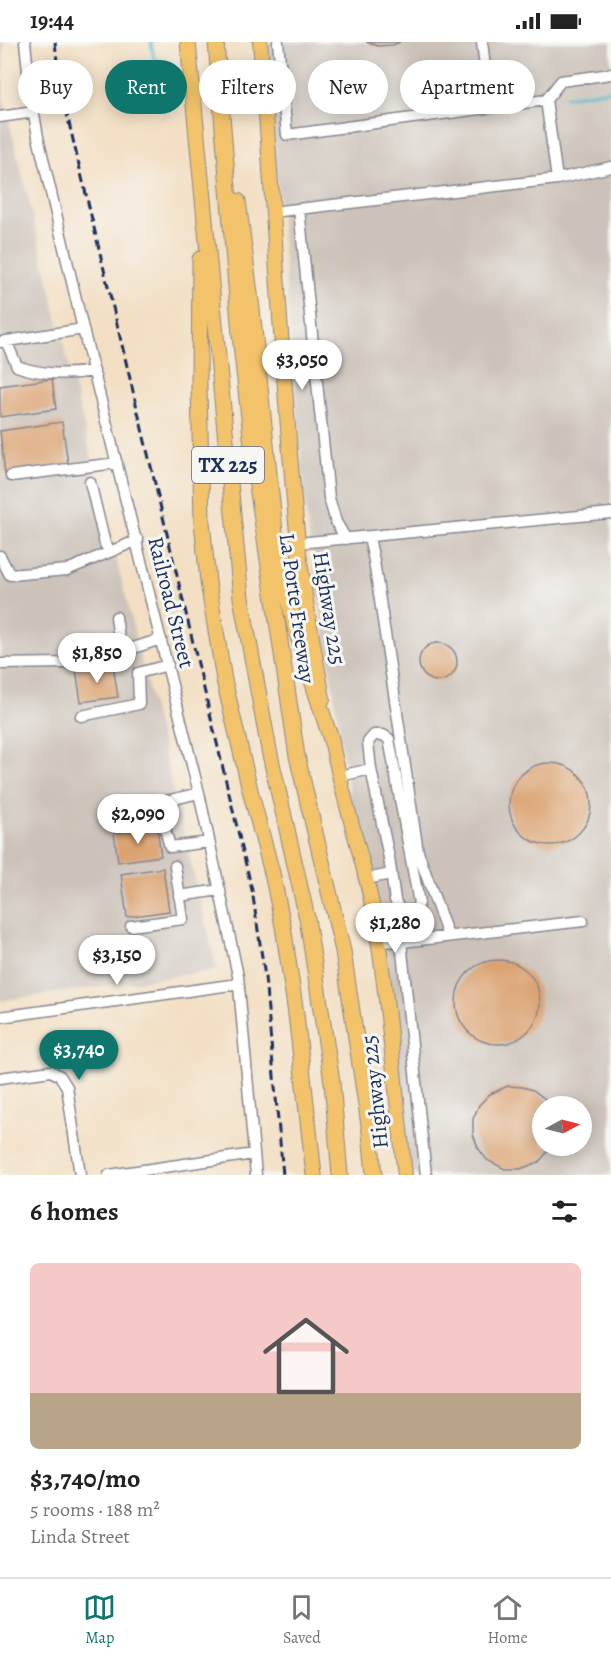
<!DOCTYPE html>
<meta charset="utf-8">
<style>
body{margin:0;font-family:Alegreya,serif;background:#f6f6f6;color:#222;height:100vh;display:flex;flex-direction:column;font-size:22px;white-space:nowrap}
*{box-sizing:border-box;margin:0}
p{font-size:20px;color:#767676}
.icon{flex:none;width:33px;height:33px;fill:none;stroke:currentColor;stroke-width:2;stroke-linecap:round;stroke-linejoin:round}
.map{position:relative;height:1133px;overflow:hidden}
.details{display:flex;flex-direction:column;background:#fff;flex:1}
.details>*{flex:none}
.guide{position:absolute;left:18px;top:18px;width:576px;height:54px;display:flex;gap:12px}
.needle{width:39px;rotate:83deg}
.tools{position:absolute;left:532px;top:1054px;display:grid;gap:12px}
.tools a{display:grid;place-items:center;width:60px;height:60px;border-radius:50%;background:#fff;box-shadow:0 3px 15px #0003;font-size:30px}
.price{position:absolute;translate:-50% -51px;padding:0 14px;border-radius:21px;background:#fff;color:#222;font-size:20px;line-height:39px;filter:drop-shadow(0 2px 3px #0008)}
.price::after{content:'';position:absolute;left:50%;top:36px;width:18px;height:14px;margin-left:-9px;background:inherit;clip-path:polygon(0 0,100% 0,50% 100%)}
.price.current{background:#0f766e;color:#fff}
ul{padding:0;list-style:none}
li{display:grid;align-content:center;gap:12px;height:318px;padding:0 30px}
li+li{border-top:2px solid #e0e0e0}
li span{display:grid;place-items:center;height:186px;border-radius:9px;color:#555}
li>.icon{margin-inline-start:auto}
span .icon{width:108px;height:108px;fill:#fffc;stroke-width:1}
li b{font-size:26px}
h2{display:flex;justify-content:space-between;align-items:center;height:72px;padding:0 30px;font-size:26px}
.pill{padding:0 21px;border-radius:27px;background:#fff;box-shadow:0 3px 15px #0003;font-size:21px;line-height:54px}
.pill.current{background:#0f766e;color:#fff}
.status{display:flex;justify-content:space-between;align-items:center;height:42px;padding:0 30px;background:#fff;direction:ltr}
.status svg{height:16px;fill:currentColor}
.tab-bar{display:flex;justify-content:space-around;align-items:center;height:84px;border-top:2px solid #e0e0e0;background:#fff;font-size:16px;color:#767676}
.tab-bar a{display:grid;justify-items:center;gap:3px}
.tab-bar .current{color:#0f766e}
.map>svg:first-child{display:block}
</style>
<div class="status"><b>19:44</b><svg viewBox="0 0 49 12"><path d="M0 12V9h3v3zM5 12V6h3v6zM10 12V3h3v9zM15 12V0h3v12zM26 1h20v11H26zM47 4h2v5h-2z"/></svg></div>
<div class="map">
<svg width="611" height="1133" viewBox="0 0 611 1133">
<rect width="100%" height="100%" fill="#f6f6f2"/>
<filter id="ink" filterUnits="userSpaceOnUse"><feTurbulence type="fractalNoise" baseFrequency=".0167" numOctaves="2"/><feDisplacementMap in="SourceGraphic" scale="12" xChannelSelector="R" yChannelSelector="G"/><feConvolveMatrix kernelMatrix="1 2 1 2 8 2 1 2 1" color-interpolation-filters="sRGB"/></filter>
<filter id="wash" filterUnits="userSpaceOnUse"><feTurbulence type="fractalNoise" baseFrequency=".008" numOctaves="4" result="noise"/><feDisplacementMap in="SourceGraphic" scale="24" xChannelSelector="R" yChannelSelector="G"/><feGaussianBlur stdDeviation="1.35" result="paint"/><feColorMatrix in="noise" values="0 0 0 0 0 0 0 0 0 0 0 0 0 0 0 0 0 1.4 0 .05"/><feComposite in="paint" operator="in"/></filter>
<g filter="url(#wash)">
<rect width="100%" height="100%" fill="#f3dfc3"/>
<path fill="#ccc2b9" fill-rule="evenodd" d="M0,0H4L3,54L217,928L0,959Z
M265,0H611V1133H409L306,473ZM543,1065H582V1104H543Z"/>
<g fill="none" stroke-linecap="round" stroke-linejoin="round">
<path stroke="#47b4c4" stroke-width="3" d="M151,0L154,17L159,18
M566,55L611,48"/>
</g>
<g id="blocks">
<path fill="#dba372" d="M366,0H400L393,3L378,4Z
M52,337L56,367L0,375V344Z
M62,380L68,422L5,432L0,389Z
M419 620a19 19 0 1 1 38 0a19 19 0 1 1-38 0Z
M113,623L118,655L81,660L76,628Z
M509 762a41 41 0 1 1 82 0a41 41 0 1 1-82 0Z
M157,785L161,814L118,820L114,791Z
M163,826L169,869L127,875L121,832Z
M456 960a42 42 0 1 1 84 0a42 42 0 1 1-84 0Z
M508,1044L523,1045L533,1048L545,1057L550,1065H543V1104H552L539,1120L520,1127H505L487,1118L478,1106L473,1092V1077L479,1063L490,1052Z"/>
</g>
</g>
<g filter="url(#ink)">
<use href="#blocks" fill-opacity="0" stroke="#878790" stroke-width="1.5"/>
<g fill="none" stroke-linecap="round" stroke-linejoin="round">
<defs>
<path id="minor" d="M25,0L30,49L38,95L83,287L199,751L238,934L256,1133
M278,0L287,93L546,58L561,39L611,32
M482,0L490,65
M546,58L557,137
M0,75L34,70
M299,167L329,456L336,480L346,497
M272,170L557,137L611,125
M6,299L17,324C40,333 70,333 94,329
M1,300L83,287
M11,434L117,421
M90,440L105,502L110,509
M369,495L374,519L418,810L448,894
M298,501L611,471
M0,514L10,533L67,528L138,498
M116,575L121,610
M0,622L63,621L121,610L161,597
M81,674L139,662L138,631L168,623
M340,734L371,727L368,700L374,693H383L389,697L419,861L416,868L408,871L399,867L395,858L389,816L371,727
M162,760L163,780L170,805L209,800
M118,763L152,758L162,760L199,751
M366,837L391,832
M179,854L220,848
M131,884L183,877L175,824
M377,899L401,900L583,879
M401,900L426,1133
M0,975L238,942
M0,1036L51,1029L60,1034L67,1045L80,1133
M109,1133L254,1112"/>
<path id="major" d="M260,0C275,166 281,334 298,500C303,553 314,605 323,657
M330,691C341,754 364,815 375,878C389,962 395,1048 405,1133"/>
<path id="highway" d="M188,0L241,556L269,708L307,876L332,1040L340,1133
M216,0L240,293L255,430L297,714L343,909L370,1090L374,1133
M238,159L252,267L275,490L295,586L332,701
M200,217L199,344L202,480L208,540L224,638L251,752L272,831L283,884L296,972L314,1133"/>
</defs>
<use href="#minor" stroke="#878790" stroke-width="13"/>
<use href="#major" stroke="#878790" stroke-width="16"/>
<use href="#highway" stroke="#878790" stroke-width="17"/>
<use href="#minor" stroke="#fff" stroke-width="10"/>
<use href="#major" stroke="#f2c36a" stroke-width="14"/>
<use href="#highway" stroke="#f2c36a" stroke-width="15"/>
<path stroke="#1b2f5e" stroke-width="3" stroke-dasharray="9 4.5" stroke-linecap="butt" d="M55,0L58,29L64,60L252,848L265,935L283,1133"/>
</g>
</g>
<g text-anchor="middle" stroke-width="6" stroke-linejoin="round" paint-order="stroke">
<rect fill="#f6f6f2" stroke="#5d6b8a" stroke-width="1.5" x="192" y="405" width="72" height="36" rx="4.5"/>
<g font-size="21" font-weight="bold" fill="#1b2f5e">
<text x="228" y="430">TX 225</text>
</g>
<g font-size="22" fill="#1b2f5e" stroke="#f6f6f2">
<text transform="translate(172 560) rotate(76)" y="8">Railroad Street</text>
<text transform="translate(298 566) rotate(82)" y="8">La Porte Freeway</text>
<text transform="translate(330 566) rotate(81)" y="8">Highway 225</text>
<text transform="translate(374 1050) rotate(-96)" y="8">Highway 225</text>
</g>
</g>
</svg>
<div class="tools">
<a><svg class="needle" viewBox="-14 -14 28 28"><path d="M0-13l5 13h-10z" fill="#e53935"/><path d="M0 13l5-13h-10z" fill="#767676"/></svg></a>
</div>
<b class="price" style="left:302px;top:349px">$3,050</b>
<b class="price" style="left:97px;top:642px">$1,850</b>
<b class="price" style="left:138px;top:803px">$2,090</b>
<b class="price" style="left:395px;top:912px">$1,280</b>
<b class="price" style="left:117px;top:944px">$3,150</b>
<b class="price current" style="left:79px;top:1039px">$3,740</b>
<div class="guide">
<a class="pill">Buy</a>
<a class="pill current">Rent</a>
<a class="pill">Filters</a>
<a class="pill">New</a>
<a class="pill">Apartment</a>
</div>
</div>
<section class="details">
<h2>6 homes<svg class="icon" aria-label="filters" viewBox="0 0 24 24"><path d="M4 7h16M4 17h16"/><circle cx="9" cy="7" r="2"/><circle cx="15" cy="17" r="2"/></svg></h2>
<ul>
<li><span style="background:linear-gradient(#f6c9c9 70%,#b9a48a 0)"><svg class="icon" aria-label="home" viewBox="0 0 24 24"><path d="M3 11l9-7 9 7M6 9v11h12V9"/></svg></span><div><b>$3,740/mo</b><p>5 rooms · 188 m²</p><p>Linda Street</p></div></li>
</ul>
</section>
<nav class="tab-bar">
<a class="current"><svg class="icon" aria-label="map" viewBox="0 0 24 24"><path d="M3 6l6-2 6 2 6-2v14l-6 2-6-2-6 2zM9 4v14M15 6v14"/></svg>Map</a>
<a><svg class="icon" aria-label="saved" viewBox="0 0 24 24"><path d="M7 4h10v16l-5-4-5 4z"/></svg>Saved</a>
<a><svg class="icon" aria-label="home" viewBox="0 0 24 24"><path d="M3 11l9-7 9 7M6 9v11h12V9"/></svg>Home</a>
</nav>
